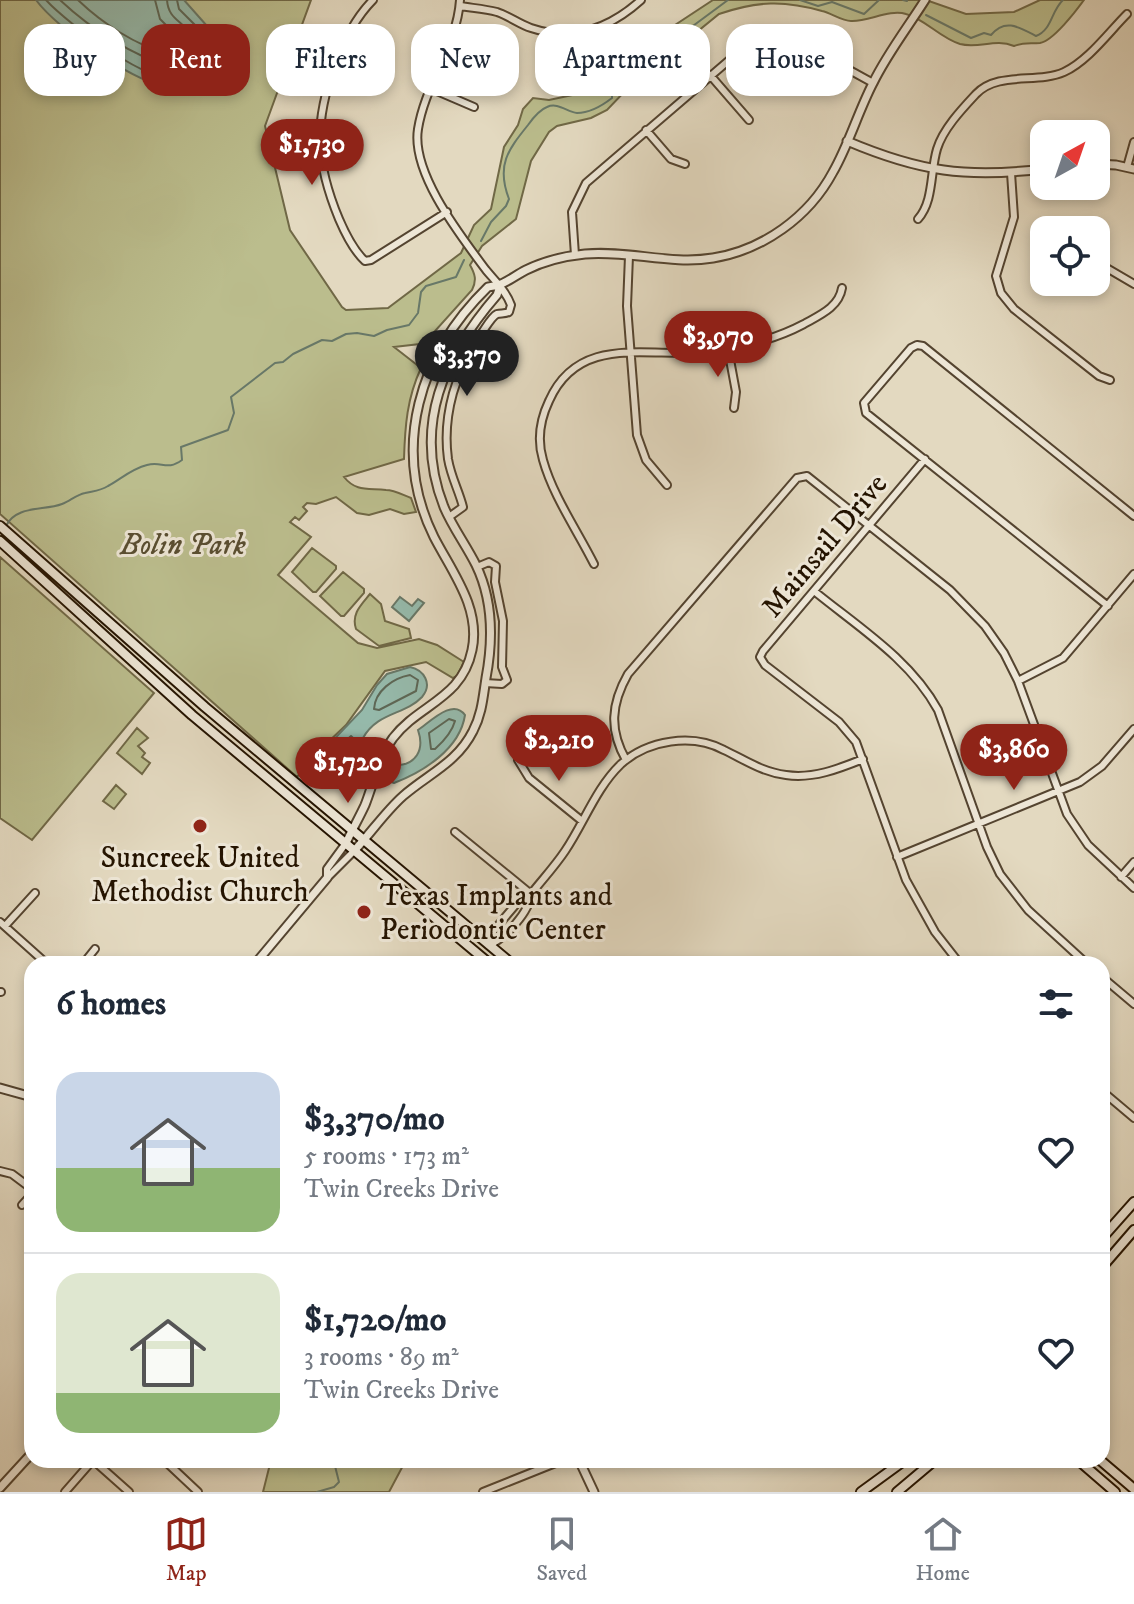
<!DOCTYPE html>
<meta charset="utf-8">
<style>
body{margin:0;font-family:"IM FELL DW Pica",serif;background:#f6f6f7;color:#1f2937;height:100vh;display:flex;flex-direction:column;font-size:30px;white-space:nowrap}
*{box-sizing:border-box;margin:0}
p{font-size:26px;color:#747a83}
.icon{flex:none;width:44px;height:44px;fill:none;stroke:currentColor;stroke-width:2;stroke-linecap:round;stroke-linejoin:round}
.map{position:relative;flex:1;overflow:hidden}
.details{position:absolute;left:24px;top:956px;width:1086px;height:512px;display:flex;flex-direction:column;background:#fff;border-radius:24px;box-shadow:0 4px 12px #0003}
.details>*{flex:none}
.guide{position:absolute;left:24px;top:24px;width:1086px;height:72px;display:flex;gap:16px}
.needle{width:52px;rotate:40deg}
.fabs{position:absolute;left:1030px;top:120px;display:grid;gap:16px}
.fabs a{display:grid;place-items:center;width:80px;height:80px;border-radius:16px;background:#fff;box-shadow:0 4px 12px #0003;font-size:40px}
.price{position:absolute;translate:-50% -68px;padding:0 18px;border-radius:28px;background:#8f2418;color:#fff;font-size:26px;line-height:52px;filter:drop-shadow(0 2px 4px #0008)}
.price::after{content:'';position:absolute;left:50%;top:48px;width:24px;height:18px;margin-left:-12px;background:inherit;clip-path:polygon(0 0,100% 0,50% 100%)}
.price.on{background:#222;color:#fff}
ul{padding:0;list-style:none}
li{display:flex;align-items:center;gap:24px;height:200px;padding:0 32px}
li+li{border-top:2px solid #e0e1e3}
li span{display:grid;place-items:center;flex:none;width:224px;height:160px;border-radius:24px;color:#555}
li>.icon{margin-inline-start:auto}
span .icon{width:96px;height:96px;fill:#fffc;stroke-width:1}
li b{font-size:34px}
h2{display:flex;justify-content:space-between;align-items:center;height:96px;padding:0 32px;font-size:34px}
.pill{padding:0 28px;border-radius:24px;background:#fff;box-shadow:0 4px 12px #0003;font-size:28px;line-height:72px}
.pill.on{background:#8f2418;color:#fff}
.dock{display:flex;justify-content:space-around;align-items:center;height:112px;border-top:2px solid #e0e1e3;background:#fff;font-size:22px;color:#747a83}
.dock a{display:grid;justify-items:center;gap:4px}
.dock .on{color:#8f2418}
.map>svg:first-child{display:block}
</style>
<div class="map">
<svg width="1134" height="1492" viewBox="0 0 1134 1492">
<rect width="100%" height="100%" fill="#e3d9c0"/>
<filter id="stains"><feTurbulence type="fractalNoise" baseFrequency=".0025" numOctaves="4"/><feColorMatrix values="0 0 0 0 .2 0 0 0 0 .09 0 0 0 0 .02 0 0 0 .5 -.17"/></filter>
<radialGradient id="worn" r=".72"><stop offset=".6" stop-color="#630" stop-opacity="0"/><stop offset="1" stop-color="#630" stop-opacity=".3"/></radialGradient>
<path fill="#bbbd8d" stroke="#706846" stroke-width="2" d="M0,0H311L265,126L290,230L342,307L346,310L388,308L461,253L474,225L491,209L504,147L518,125L523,109L533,98L549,100L577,94L595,82L609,64L637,50L713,0H926L966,14L1014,12L1040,0H1084C1076,11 1053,41 1040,43C1030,44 1024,42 1014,46C995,38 979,49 960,44C940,38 925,19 906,14C889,9 868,22 851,21C842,21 831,13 822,11C784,0 757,1 719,14L627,89L607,110L591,118L557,126L549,132L531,161L516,219L482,246L470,265C475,274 477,280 472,290L427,340L420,344L394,347L421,368C407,398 405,426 404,459L344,477C356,492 368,488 386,490C394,490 403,495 411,498L416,512L404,514L390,509L369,515L357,513L336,497L316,504L307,503L303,507L307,511L299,520L295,517L290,522L311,537L278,575L358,643L377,648L419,639L437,645L464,662L457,676L453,678L426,662L385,671L346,725L324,746L297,777L0,514Z
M312,548L336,566V569L316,592H313L292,572Z
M0,557L154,693L32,840L0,818Z
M343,572L364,589V593L344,616H341L320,596Z
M370,594L381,604L385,621L409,629L411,638L379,646L356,629C351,614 361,605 370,594Z
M137,728L148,738L138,746L145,753L142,757L150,763L142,774L117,753Z
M116,785L126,794L114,809L103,801Z
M271,1460H406L389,1492H263Z"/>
<path fill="#96bbad" stroke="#687868" stroke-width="2" d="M36,0H184L207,26L209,47L200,57L201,66L195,69L192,81C187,85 183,88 175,88C140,88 57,29 36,0Z
M400,597L412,606L418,599L424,603L409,621L392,607Z
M410,667C424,670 433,684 422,697C405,715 377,712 363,738C371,777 433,774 418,730C431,721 453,698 465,715C460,749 423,772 394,783C384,781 377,769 366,766C352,763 315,784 320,754L362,710L377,685L387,674Z"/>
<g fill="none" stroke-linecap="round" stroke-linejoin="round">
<path stroke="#5d6756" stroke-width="2" d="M46,0C66,22 158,94 186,76L193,54L201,43L199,29L179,9L177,0
M60,0C93,31 131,54 174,69C178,65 180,59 183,52C199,18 169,29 167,0
M78,0C102,23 135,45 168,54L177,36L160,19L155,0
M410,675L418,680L416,691L379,710L374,709C375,691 393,678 410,675Z
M449,719L455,721C452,732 444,741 435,749H431L429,733Z
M351,736L354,739L358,758L329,762L327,758Z"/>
<path stroke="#687868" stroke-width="2" d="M800,0L818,6L832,2L864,14L879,0
M903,0L907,1
M926,15L971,38L984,33L991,35C1005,18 1019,27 1036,36C1052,30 1051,11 1063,0
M481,241L491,222L506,206L509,199C496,165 508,150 528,125C533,118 539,110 547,107C558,102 567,112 577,113C589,113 603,105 612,98V93L602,84L605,76L626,78L639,74L651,57L728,0
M6,526C16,505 44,511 62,504C70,501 76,495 85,493C93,491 100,491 108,486C121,479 131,469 147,465C162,461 167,471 182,460L181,447L228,430L234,413L231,397L275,363L283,362L293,354L322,340L332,341L346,334L357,333L374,336L387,330L409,325L418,313L421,292L426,286L456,277L464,260
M345,1460L379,1466L395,1460
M317,1492L334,1487L339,1482L335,1466L339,1460"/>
<defs>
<path id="minor" d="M373,0C342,31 319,98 320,142C321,169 329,195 339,219C345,233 354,251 365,261L371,260L447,212
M460,6C472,8 485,9 497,12C509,16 519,24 531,28C573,42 610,28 641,0
M710,75L749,120
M432,89L474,107
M646,130L671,159L685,164
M1127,167L1134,142
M1011,173L1014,217L996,276L1001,293L1014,309L1099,376L1110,380
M918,219C934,201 930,172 937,149C943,129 962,109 976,94C998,71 1037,84 1064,72C1088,61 1109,32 1127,14
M575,255L572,212L586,183L734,56C789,29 824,57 873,83
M629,256L627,306L637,435L646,460L667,485
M1101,260L1105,267L1134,284
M728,349L736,392L734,408
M925,459L763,651L760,657L765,665L839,722L856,742L906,880L935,932L960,964
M449,517L463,507C459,491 451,477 448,459C442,415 456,370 481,334C485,329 491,317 497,314C501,313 505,314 509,312L511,305C506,291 495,281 486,270C460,235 411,173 418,129C425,84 457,46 460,0
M594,564C577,530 553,496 543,460C537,440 540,420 549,401C579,333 649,358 706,352C740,348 774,340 804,324C820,315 839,307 842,288
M477,567L489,562L496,566L495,582L503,621L502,667L507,680L502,684L485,683
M814,591C858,627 910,659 938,710L987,847L1000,874L1028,910L1087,964
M1108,606L866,413L864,403L911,348L917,345L923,346L1134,516
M1018,681L1063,658L1134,574
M518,760L529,778L582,821
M626,760C609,730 611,704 628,674L797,478L807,476L950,590L985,626L1004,653L1018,681L1067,814L1088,845L1134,888
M455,832L531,894
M897,857L1080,782L1102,766L1134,729
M1121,877L1134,862
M327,878V869L346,843
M327,878L354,851
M0,922L47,964
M5,926L35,893
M489,945L490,935L523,896L531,894C542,880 555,866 565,851C584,823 596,788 621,764C648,740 692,733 724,750C745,760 762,772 786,775C813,779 838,769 863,759
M489,945C505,939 530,911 531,894
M83,964L95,949
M1102,977L1134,1004
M0,992H1
M1102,1091L1134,1118
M0,1171L12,1174L32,1189
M22,1205L32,1194
M93,1460L129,1492
M164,1460L198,1492
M65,1492L93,1460
M483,1492L563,1460"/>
<path id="tertiary" d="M847,141C920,172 966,178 1044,169
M1096,164L1116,165L1134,169
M346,843C352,830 359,818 365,805C374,782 378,759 393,738C419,704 462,699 472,650C481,608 452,572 434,537C390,448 420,353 488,287C504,286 512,277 526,270C544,261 565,256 585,254C628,250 670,265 713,258C763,250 809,217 833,172C849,144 858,112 873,83C887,54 908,27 925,0
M354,851C371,833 385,812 403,796C428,774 457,763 473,731C482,714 483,697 486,678C493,641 493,600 476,565C466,545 453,528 444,507C412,426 444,356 497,295L500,286
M255,964L327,878
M477,964L481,957
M0,1088L32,1097
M579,1460L594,1492
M0,1488L32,1453"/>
<path id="secondary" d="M0,526L205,707L512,964
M0,541L192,715L490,964
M1102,1238L1134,1202
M1102,1267L1134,1230
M1078,1460L1115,1492
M1100,1460L1134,1489
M861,1492L905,1460
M897,1492L935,1460"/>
</defs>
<use href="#minor" stroke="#544430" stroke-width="10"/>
<use href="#tertiary" stroke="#544430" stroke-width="11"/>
<use href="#secondary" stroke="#241300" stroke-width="12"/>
<use href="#minor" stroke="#ede6d6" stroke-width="6"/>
<use href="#tertiary" stroke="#ede6d6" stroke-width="7"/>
<use href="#secondary" stroke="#ede6d6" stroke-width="8"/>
</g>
<g fill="#8f2418" stroke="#ede6d6" stroke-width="3">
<circle cx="200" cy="826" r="8"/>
<circle cx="364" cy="912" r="8"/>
</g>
<g text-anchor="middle" stroke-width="6" stroke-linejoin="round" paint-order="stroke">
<g font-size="30" font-style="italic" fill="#594e31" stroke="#ede6d6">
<text x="183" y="554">Bolin Park</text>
</g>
<g font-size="30" fill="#241300" stroke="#ede6d6">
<text transform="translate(824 545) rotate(-50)" y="10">Mainsail Drive</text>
</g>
<g font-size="30" fill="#241300" stroke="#ede6d6">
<text x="200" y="867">Suncreek United<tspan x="200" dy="34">Methodist Church</tspan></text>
<text x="380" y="905" text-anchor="start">Texas Implants and<tspan x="380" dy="34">Periodontic Center</tspan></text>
</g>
</g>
<rect width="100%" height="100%" filter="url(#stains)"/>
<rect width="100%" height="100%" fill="url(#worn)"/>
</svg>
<div class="fabs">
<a><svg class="needle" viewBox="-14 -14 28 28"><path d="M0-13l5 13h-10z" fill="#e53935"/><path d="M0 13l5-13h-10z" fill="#747a83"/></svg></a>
<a><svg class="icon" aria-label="locate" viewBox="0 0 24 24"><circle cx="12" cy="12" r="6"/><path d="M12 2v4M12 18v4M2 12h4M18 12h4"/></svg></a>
</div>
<b class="price" style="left:312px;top:187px">$1,730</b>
<b class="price" style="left:718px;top:379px">$3,970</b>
<b class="price on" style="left:467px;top:398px">$3,370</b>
<b class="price" style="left:559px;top:783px">$2,210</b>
<b class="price" style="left:1014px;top:792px">$3,860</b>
<b class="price" style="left:348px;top:805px">$1,720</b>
<div class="guide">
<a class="pill">Buy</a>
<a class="pill on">Rent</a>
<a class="pill">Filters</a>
<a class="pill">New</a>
<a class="pill">Apartment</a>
<a class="pill">House</a>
</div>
<section class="details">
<h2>6 homes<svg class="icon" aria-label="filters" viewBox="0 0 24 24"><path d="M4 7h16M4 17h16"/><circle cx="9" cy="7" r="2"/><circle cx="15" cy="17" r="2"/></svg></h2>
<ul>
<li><span style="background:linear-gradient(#c9d6e8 60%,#8fb573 0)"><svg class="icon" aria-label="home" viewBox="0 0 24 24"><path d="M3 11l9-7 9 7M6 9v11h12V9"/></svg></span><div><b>$3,370/mo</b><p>5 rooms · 173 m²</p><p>Twin Creeks Drive</p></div><svg class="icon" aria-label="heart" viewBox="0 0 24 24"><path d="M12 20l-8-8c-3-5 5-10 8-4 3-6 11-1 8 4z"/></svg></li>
<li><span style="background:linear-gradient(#dfe7d0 75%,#8fb573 0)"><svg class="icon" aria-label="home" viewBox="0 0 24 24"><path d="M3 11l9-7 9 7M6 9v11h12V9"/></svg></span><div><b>$1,720/mo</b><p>3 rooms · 89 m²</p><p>Twin Creeks Drive</p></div><svg class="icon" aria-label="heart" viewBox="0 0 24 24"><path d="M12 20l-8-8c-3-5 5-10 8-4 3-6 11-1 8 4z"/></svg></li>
</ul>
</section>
</div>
<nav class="dock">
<a class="on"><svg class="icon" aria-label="map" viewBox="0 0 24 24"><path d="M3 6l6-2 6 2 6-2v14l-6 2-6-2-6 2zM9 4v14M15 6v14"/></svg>Map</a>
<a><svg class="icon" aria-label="saved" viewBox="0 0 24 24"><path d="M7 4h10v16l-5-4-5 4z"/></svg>Saved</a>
<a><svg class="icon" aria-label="home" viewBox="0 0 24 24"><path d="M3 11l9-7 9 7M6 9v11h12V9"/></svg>Home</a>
</nav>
